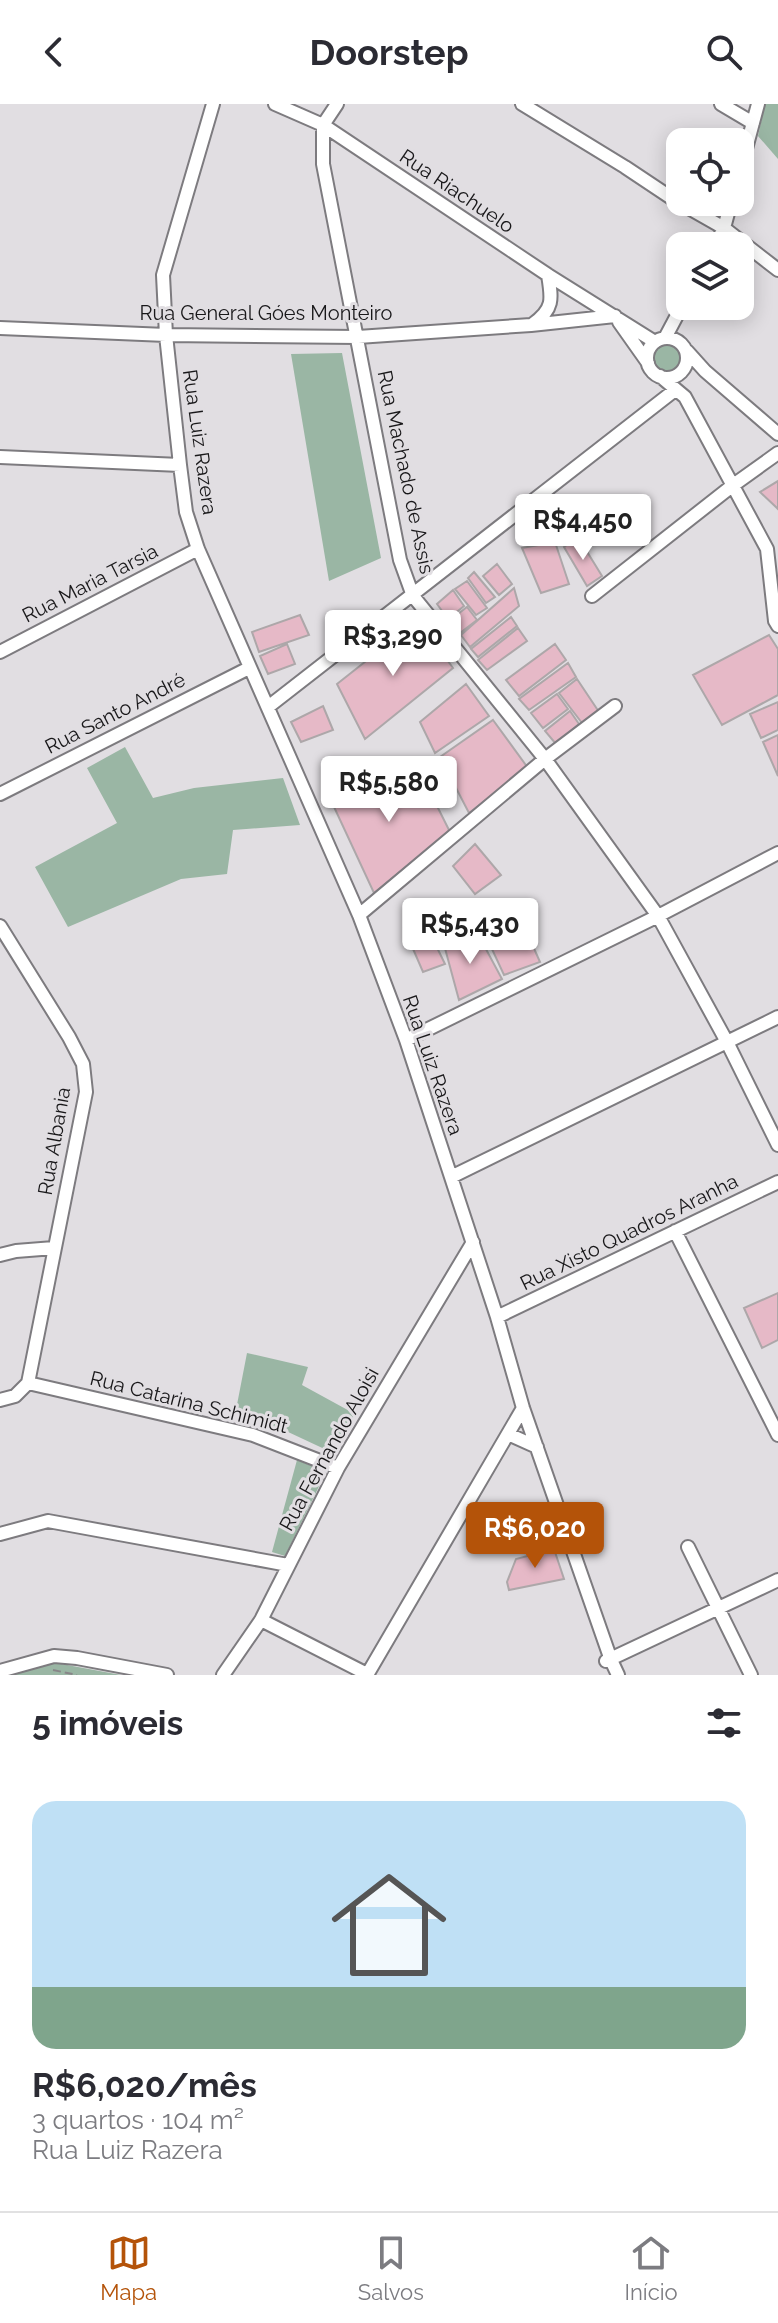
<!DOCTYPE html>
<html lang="pt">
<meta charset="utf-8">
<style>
body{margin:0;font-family:Raleway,sans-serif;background:#f2f2f3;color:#2b2b33;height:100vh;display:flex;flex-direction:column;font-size:30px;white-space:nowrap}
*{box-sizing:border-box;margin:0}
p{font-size:26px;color:#7c7c81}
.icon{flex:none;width:44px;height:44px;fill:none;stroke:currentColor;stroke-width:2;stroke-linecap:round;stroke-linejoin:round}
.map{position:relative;height:1571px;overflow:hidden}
.details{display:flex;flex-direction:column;background:#fff;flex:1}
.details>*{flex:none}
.fabs{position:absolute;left:666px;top:24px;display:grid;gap:16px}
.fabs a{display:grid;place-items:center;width:88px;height:88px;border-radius:16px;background:#fff;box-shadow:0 4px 20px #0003;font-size:40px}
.price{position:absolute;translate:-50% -68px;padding:0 18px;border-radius:8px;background:#fff;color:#222;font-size:26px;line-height:52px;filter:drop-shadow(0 2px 4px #0008)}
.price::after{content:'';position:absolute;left:50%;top:48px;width:24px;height:18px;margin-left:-12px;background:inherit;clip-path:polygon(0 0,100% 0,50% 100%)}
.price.current{background:#b45309;color:#fff}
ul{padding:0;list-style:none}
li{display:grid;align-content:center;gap:16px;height:424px;padding:0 32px}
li+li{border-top:2px solid #e1e1e2}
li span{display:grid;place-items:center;height:248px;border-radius:24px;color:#555}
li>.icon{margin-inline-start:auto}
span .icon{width:144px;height:144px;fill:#fffc;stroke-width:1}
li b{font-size:34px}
h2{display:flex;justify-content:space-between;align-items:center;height:96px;padding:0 32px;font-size:34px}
header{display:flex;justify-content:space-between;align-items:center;height:104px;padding:0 32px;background:#fff;font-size:36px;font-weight:700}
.dock{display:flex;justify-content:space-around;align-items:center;height:112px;border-top:2px solid #e1e1e2;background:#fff;font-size:22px;color:#7c7c81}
.dock a{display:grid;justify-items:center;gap:4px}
.dock .current{color:#b45309}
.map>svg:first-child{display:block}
</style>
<header><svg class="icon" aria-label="back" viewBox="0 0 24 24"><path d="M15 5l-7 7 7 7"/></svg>Doorstep<svg class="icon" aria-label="search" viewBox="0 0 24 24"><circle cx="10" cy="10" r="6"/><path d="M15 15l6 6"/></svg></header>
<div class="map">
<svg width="778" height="1571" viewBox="0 0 778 1571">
<rect width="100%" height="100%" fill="#e1dee2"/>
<path fill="#9ab6a4" d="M765,0H778V55L758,32Z
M654 254a14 14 0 1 1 28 0a14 14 0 1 1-28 0Z
M342,249L381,454L329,477L291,250Z
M125,643L153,694L194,684L283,674L300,721L233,726L227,770L181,775L68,823L35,763L117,719L87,664Z
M247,1249L308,1263L302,1281L355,1310L333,1349L286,1327L235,1311Z
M297,1356L326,1368L285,1452L272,1448Z
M51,1558L121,1571H6Z"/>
<path fill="#e6b9c7" stroke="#ada7a9" stroke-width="2" d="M778,377V405L760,388Z
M578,433L602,472L587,482L564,443Z
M555,438L569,480L541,489L522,444Z
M497,460L512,480L499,491L483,472Z
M474,468L495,493L486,499L468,474Z
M467,477L487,504L476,511L455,485Z
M514,484L519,502L470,543L461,531Z
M453,486L464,502L448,515L437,500Z
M467,503L477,516L460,529L449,517Z
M300,511L309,531L259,548L252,528Z
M511,513L517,522L478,553L471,545Z
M418,516L453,564L365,635L337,580Z
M518,524L527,537L487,566L478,556Z
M769,531L778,545V591L722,621L693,571Z
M287,540L295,560L268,570L260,552Z
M555,540L566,556L519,592L506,576Z
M568,559L576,573L529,606L519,595Z
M577,575L599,608L582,619L559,589Z
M466,580L489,612L435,649L420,618Z
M557,590L568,605L543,624L531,609Z
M778,598V626L761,634L750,610Z
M323,602L333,626L301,638L291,618Z
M570,607L579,620L556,640L545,627Z
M493,616L528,664L469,709L440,653Z
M778,631V672L763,638Z
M417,662L450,728L374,789L328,690L353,670L362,690Z
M475,740L501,771L475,790L453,762Z
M520,813L540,858L504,871L485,830Z
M424,817L445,860L423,868L404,824Z
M480,834L502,875L459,896L443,837Z
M778,1189V1236L762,1244L744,1204Z
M554,1445L564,1475L509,1486L507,1478L516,1455Z"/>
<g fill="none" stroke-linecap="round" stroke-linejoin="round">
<defs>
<path id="minor" d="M213,0L163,171L166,231L180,361L186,408L198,445L359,811L406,936L497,1213L523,1304L611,1556L618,1571
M275,0L323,21L548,171L655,238
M337,0L323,21V60L400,456L413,492L545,655L658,812L727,938L778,1041
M522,0L625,63L673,95L724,124L778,166
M721,0L753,19
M740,67L758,0
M715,142L724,124L731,98
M619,218L648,259
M533,220C554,205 552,195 548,171
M0,224L166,231L358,233L531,221L615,212
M665,234L682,202
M647 254a20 20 0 1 1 40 0a20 20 0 1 1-40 0Z
M687,247L705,267L778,330
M660,272L685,293L767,445L775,517L778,522
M0,353L180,361
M592,492L732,382L778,349
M0,548L198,445
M268,603L675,286
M0,690L249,564
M359,811L545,655L615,602
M0,822L69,933L83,960L86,988L28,1279
M406,936L658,812L778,749
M451,1073L778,913
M675,1127L778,1331
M0,1151L16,1147L54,1144
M497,1213L778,1078
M28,1279L253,1331L338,1364
M0,1296L15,1292L28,1279
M508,1330L537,1343
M0,1430L48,1417L288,1461
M688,1443L751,1571
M261,1516L367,1570
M606,1557L778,1476
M0,1567L54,1552L77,1554L167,1571
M223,1571L261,1516L338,1364L473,1138
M367,1571L523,1304"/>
</defs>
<use href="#minor" stroke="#7d7b7f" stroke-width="16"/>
<path stroke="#888689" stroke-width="2" stroke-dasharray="8 4" stroke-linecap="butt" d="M53,1566L77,1571"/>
<use href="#minor" stroke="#fff" stroke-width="12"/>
</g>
<g text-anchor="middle" stroke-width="6" stroke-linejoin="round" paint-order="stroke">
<g font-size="20" fill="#19181a" stroke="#e1dee2">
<text transform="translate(457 87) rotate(34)" y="7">Rua Riachuelo</text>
<text x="266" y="216">Rua General Góes Monteiro</text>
<text transform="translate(200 338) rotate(82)" y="7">Rua Luiz Razera</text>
<text transform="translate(406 368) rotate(78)" y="7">Rua Machado de Assis</text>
<text transform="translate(90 479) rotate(-27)" y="7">Rua Maria Tarsia</text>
<text transform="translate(115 609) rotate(-27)" y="7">Rua Santo André</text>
<text transform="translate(433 961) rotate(71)" y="7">Rua Luiz Razera</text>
<text transform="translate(54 1037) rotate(-80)" y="7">Rua Albania</text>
<text transform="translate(629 1128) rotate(-26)" y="7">Rua Xisto Quadros Aranha</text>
<text transform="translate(189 1298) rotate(14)" y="7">Rua Catarina Schimidt</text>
<text transform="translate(329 1345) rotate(-61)" y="7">Rua Fernando Aloisi</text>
</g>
</g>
</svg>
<div class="fabs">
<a><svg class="icon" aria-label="locate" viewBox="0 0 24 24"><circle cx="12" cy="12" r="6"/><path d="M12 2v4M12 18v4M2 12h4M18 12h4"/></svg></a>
<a><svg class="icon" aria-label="layers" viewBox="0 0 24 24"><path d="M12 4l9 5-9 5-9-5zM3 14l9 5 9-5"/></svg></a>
</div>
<b class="price" style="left:583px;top:458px">R$4,450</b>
<b class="price" style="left:393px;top:574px">R$3,290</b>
<b class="price" style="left:389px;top:720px">R$5,580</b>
<b class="price" style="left:470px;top:862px">R$5,430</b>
<b class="price current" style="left:535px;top:1466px">R$6,020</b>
</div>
<section class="details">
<h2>5 imóveis<svg class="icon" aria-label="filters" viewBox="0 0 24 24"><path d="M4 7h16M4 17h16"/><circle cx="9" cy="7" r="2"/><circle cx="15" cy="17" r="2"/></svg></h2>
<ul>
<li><span style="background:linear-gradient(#bfe0f5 75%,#7fa58c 0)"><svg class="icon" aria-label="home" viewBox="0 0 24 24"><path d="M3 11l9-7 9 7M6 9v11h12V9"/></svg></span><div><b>R$6,020/mês</b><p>3 quartos · 104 m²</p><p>Rua Luiz Razera</p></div></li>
</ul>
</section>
<nav class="dock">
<a class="current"><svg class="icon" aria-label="map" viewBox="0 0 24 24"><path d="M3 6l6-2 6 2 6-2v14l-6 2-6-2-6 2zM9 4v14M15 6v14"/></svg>Mapa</a>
<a><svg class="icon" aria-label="saved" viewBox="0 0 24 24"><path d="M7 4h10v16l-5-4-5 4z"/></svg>Salvos</a>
<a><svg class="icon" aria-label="home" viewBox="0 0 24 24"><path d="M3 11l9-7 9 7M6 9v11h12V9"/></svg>Início</a>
</nav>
